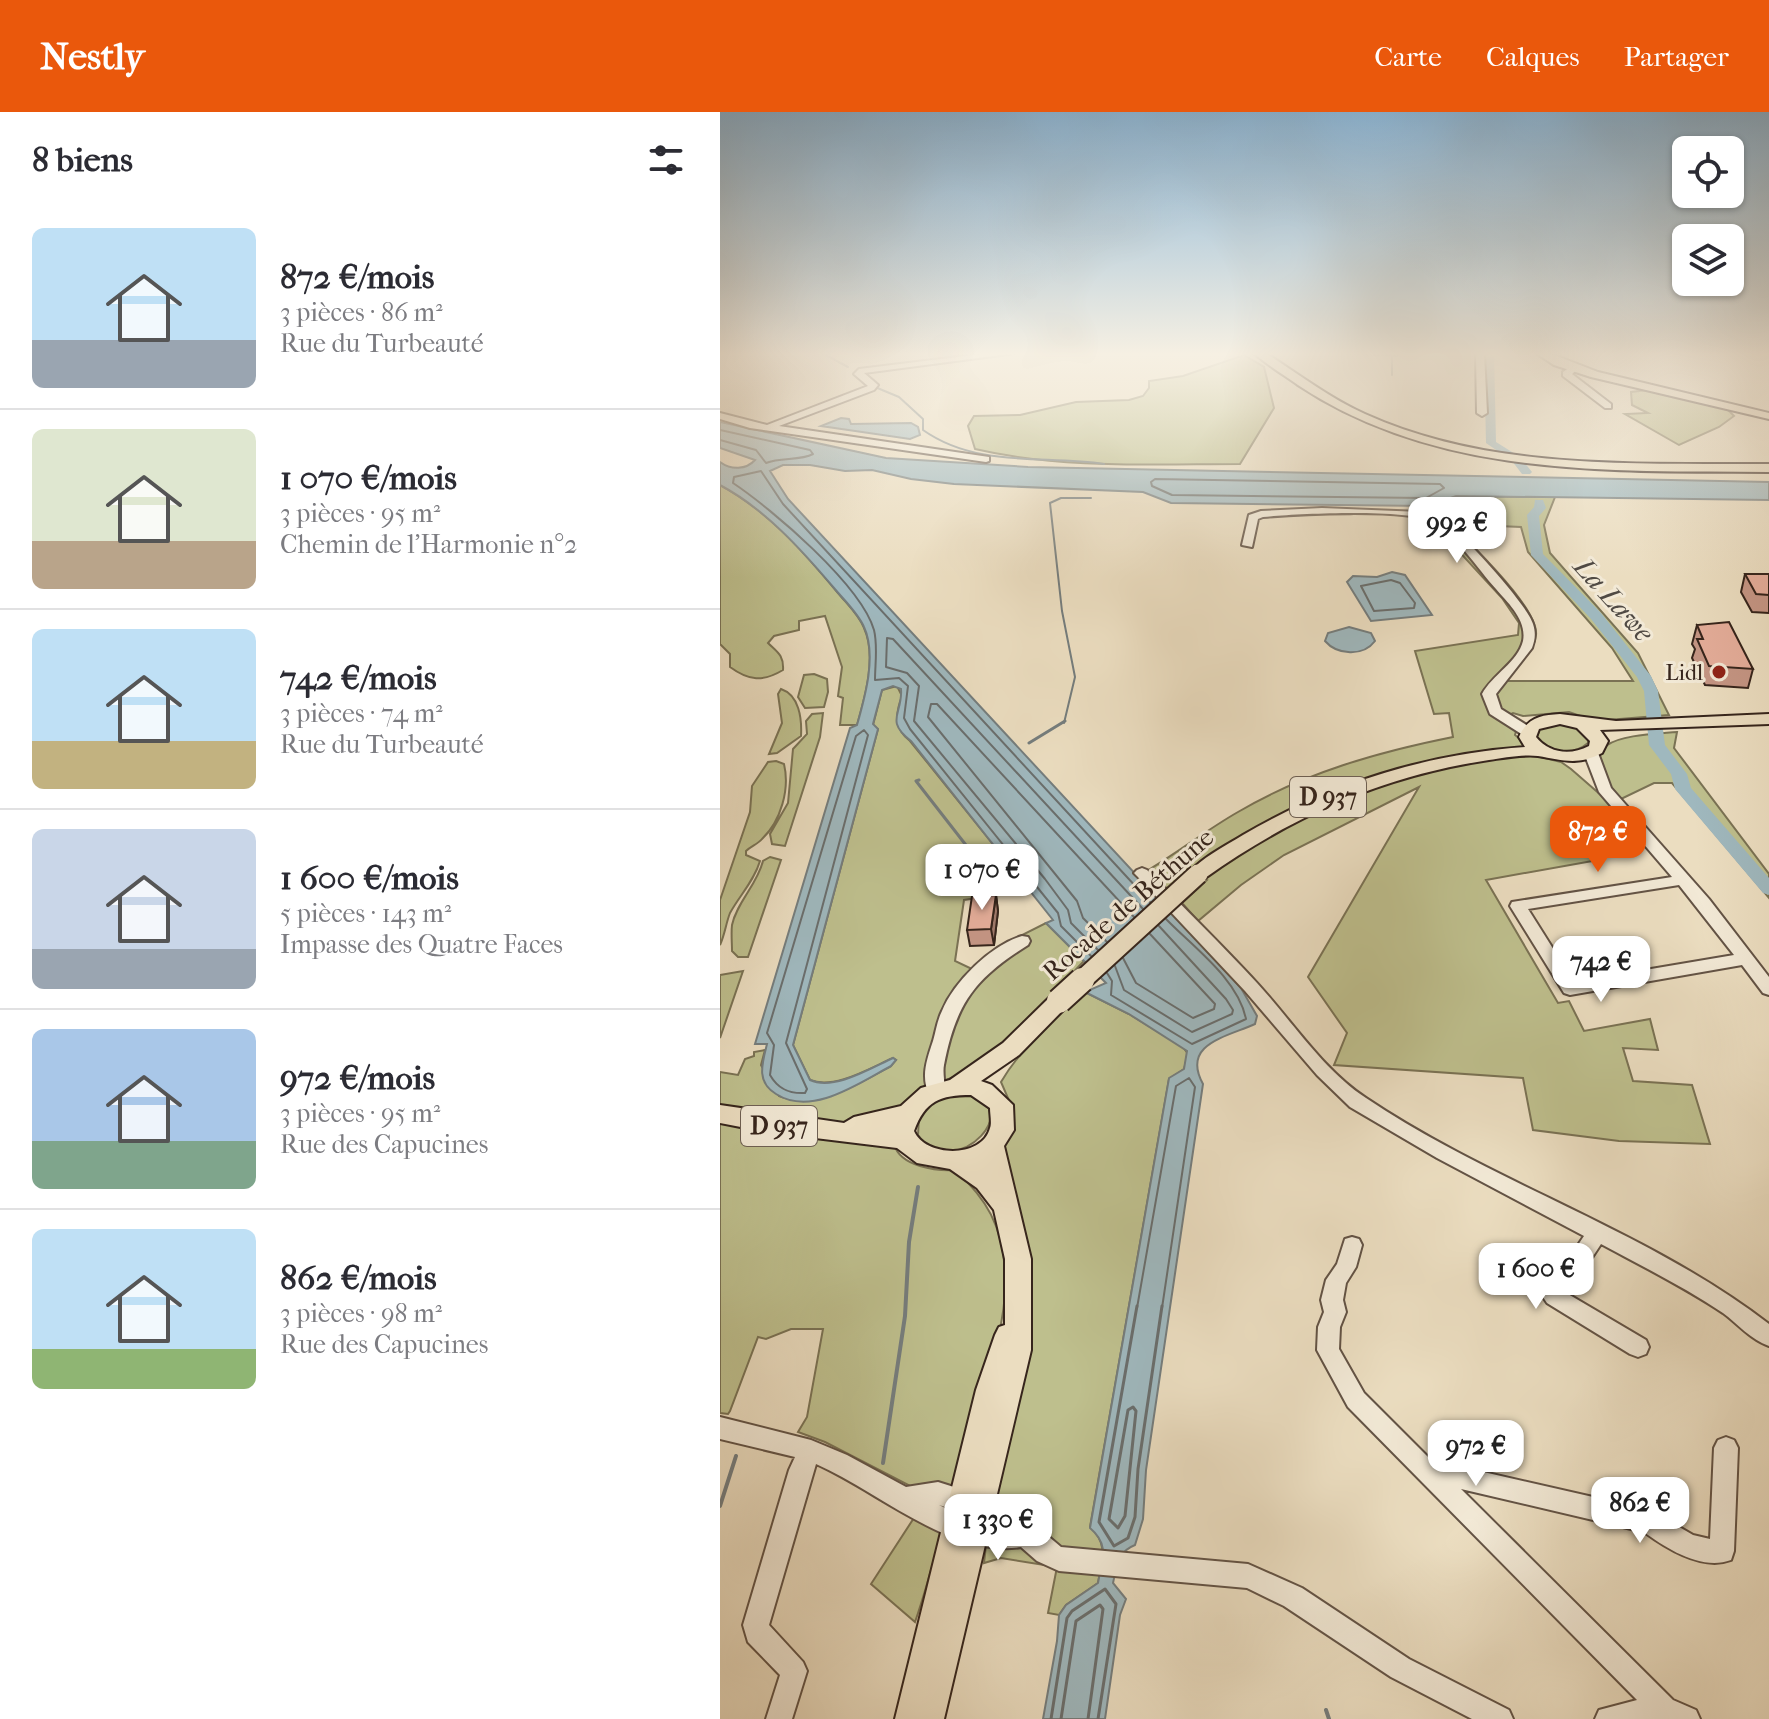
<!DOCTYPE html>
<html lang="fr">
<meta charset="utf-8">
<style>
body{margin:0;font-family:"IM FELL French Canon",serif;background:#f7f7f7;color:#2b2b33;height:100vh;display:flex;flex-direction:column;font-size:30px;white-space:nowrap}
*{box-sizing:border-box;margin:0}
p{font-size:26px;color:#7c7c81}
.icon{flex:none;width:44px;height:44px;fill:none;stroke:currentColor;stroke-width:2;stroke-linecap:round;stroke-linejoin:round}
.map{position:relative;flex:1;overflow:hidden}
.panel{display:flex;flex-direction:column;background:#fff;width:720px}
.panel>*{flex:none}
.tools{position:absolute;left:952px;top:24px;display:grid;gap:16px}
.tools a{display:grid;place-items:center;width:72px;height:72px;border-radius:12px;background:#fff;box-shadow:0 2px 6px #0004;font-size:40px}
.price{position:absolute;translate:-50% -68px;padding:0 18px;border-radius:16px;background:#fff;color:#222;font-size:26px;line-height:52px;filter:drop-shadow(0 2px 4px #0008)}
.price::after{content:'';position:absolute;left:50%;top:48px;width:24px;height:18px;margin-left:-12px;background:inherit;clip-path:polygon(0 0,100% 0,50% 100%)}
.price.selected{background:#ea580c;color:#fff}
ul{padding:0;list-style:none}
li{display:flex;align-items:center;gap:24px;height:200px;padding:0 32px}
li+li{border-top:2px solid #e1e1e2}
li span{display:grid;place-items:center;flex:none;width:224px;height:160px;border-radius:12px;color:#555}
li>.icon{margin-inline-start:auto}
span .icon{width:96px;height:96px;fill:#fffc;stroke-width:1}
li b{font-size:34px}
h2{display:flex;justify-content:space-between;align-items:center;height:96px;padding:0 32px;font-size:34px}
header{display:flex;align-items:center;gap:48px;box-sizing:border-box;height:112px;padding:0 40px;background:#ea580c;color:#fff}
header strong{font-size:38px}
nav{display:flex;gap:44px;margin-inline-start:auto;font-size:28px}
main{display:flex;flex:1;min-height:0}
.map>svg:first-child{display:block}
</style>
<header>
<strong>Nestly</strong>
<nav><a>Carte</a><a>Calques</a><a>Partager</a></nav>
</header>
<main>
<section class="panel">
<h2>8 biens<svg class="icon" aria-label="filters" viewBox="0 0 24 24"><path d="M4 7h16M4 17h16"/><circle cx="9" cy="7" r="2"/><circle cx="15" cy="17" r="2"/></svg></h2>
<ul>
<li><span style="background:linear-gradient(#bfe0f5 70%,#9aa5b1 0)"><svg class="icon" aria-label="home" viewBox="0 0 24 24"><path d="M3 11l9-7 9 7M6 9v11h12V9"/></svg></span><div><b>872 €/mois</b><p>3 pièces · 86 m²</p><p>Rue du Turbeauté</p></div></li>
<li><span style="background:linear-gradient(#dfe7d0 70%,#b9a48a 0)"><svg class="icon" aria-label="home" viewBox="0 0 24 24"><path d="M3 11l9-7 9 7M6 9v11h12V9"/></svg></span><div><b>1 070 €/mois</b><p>3 pièces · 95 m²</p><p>Chemin de l'Harmonie n°2</p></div></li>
<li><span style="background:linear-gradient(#bfe0f5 70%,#c2b280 0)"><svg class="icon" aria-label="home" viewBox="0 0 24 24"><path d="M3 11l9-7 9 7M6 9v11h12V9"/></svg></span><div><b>742 €/mois</b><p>3 pièces · 74 m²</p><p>Rue du Turbeauté</p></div></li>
<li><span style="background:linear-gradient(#c9d6e8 75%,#9aa5b1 0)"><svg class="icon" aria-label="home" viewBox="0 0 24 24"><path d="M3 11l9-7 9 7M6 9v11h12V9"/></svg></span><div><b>1 600 €/mois</b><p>5 pièces · 143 m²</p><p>Impasse des Quatre Faces</p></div></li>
<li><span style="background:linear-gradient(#a9c7e8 70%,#7fa58c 0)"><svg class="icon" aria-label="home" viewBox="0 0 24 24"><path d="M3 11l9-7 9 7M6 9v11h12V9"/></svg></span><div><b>972 €/mois</b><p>3 pièces · 95 m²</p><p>Rue des Capucines</p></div></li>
<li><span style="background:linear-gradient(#bfe0f5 75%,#8fb573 0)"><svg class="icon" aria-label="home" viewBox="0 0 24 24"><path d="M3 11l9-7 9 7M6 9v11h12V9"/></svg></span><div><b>862 €/mois</b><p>3 pièces · 98 m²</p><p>Rue des Capucines</p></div></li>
</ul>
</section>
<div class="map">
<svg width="1049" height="1607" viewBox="0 0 1049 1607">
<rect width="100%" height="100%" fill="#ebddc0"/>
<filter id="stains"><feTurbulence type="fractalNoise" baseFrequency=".0025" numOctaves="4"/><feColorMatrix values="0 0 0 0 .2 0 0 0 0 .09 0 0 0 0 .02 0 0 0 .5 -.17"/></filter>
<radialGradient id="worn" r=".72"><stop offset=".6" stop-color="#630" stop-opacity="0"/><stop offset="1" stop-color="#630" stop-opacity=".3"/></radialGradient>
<path fill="#bebf8d" stroke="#7a7254" stroke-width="2" fill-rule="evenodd" d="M524,243L544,255L554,296L520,352C433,352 341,357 255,337L248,314L254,304L300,303L356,290L409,288L423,284L429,276V269L463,264Z
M928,278L1007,297L1014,304L999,315L959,333L905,302L928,301L912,293L911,280Z
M0,373C47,398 84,440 118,481C127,492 139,503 144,516C157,544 145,585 137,613H120L123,586L118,584L122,555L105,504L79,509V518L54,524L48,531C57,540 64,543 63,558C43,570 29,569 10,555V542L0,532Z
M736,384L835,385L824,413L830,441L918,541L949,603L875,609L849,600L803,604L793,601L781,607L797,616L795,623L821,645L841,650L851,657L890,691L917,721L867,729L878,748L766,768L838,891L849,889L864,919L930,907L938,938L903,936L913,969L972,973L990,1032L899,1029L813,1018L803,966L614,953L627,921L588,865L699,675L564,743L521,773L478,809L462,791L487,768L470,758L447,777L430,757C460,739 488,717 518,700C584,661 658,640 733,625L729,601L714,602L695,539L798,523L799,511L782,486L710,408L708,394ZM730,412L801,415L808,440L892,536L913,569H787C790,552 814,544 816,523C819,497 750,431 730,412Z
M94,562L107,567L108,580L104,595L85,596L78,585L84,563Z
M177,574L182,584C175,602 174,617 190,629L310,778L244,788L235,849L254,858L300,824L326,811L364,849C333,881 299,922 263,949C232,971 203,970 174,1000C174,1009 171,1023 174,1032C180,1055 217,1059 235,1058C267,1087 282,1114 285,1158C289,1221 258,1286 241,1346C225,1401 214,1456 195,1510L151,1472L216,1372L194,1376L105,1330L78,1320L87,1305L103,1217H71L46,1227L38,1225L10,1299L8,1302L0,1301V960L18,963L25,947L34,944V940L45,938L41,953L59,984C100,999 136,972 171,954L176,948L173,946C150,956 114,978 90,968L73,933L158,617L153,613L162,578Z
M61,577C79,583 82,606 81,624L57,641L49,642L62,611L58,582Z
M103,601L100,625L65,734L52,732L50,722L68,691L73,637L87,622L86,609L92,602Z
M840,611L856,614L868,626V631C853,644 829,641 817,625L820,617Z
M957,620L954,636L1049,762V786L952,671H934L901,687C844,624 910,624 957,620Z
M56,649L64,652C70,677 61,709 42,727C38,732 31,734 26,739V743L40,749C34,769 20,783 10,801C6,811 5,822 0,833V788L30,700L32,674L48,650Z
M50,745L61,748L28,845H18L12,839C12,831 11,821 12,813C17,790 37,773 43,749Z
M23,859L0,926V863Z
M365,880L409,902L463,935L468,942L464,957L449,967L370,1415C389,1432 382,1448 378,1471L346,1493L339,1503L328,1501L337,1455L281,1446L264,1451L272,1382L302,1254L281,1045L291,993L281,970C302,934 334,908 365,880Z
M238,982C315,988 236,1074 198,1023L199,1005L214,989Z"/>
<path fill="#9fb8be" stroke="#757d7d" stroke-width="2" d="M121,306L129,307L131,312L191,311L198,315L200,323L190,327L101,314Z
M0,310L166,346L308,355L1049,370V388L736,384L708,394L451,391L423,380L234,372L191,367L152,358L125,359L90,353H63L50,359L68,387L521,876L537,904L535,912C506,925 461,932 483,972L426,1358L423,1407L415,1433C397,1440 397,1454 393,1471L406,1487L400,1503L385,1607H323L337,1529L339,1503L346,1493L378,1471C382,1447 390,1433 370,1416L449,966L464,957L467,939L409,902L365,880L386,871L326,811L333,808L191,629C164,608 183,602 181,577L173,574L162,578L153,612L158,617L73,933L90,968C114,979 151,956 173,946L176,948L171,954C139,971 92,1005 56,982C36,970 42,952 47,932H35L130,616L137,613C145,585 157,543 144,515C138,501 124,488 114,476C81,437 45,397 0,373V350C11,358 26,358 35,348L0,336Z
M672,460L685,463L712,503L651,509L627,470L633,464L657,465Z
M629,515L651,521L655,529C643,545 617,543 605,529L608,521Z"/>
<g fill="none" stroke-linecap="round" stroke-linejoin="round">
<path stroke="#6a6e6d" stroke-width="2" d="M0,318L90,338L93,342C80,349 61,345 46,351L36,338L0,328
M435,367L720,372L724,376L706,386L452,383L432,374L431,370Z
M671,468L680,471L695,491L694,496L654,499L641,474Z
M144,618L148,623L66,931L87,977L85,981C69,982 58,977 50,963L54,933L47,921L136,624Z
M387,830L363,806L357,789L208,605L211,592H217L414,805
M378,838L351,811L348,798L325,767L194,609L199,574L187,561L166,555L167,526L173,527L423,797
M371,844L341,814L338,801L190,617L184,606L188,574L179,566L155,568C155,552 158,534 154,518C141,473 52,397 13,371L14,365L41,359L63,392L430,790
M403,846L416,871L473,906L494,897L495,892L430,822
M395,854L404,878L472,920L512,902L513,898L506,887L439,814
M387,861L392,869L391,883L472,932L526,907C518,867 473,835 446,807
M417,1196L456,974L469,966L475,975L442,1196"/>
<path stroke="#6a6e6d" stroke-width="3" d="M417,1194L379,1410L394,1434L408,1426L415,1405L418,1357L442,1194
M413,1295L416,1299L405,1404L398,1416L389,1407L408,1298Z
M331,1607L347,1506L352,1499L385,1477L396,1492L378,1607
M341,1607L356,1509L380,1493L383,1497L368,1607"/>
<path stroke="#757d7d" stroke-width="2" d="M102,241L128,255
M617,241L677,244
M672,244V263
M155,275L179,285L203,307V318C257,356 322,343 384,352
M344,611L355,565L342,499L330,391L341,386H371"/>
<path stroke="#757d7d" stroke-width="3" d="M309,631L345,609
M199,668L196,669L249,737"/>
<path stroke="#757d7d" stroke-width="4" d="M163,1351L185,1204L189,1130L198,1075
M0,1394L16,1344
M606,1598L609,1607"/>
<path fill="#9fb8be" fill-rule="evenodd" d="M764,241H774L776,330L800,345L812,360L810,362H802L792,349L766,331Z
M815,388H823L826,396L819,404L823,442L881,501L931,564L938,579L945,633L967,662L971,676L1049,766V783L1043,781L955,677L951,662L929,633L924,579L917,565L871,507L811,443L807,403L814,395Z"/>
<defs>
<path id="minor" d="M270,241H296L144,261L158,273L154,278L59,314L269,345V349L266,350L30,316L0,307V301L47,313L148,274L134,262L139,257Z
M756,241H764L767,301L762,304L757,301Z
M850,255H856L857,257L852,262L891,292V296H885L843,264V260Z
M602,396L701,400C710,402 717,403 724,409C743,422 807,492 813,512C816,521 815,528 812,536L776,582L781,597L813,617V623H803L770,602L762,582C772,563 798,550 803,529C807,508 788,491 776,477C756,455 738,425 713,410C688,396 575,402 543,405L538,407L532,435L522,433L529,403L541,399Z
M871,637L878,641L891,676L989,787L1049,865V883L1043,881L1022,853L850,883L844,881L790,794L792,790L952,765L879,680L864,641ZM959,773L1014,843L854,870L808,797Z
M422,756L427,758C464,796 502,833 537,871C572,909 603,958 646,986C774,1072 927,1118 1049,1212V1234C1031,1228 1018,1212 1003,1201C964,1175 922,1154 881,1132L848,1182L926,1228L929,1235L926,1242L918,1245L910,1242L827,1191L823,1185L827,1179L864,1124L717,1046L630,995L597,963L525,879L417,764L414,761L417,758Z
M302,824L308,825L310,829L308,833C255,866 236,891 224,953C222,963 227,975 222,984H210C200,966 207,947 213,929C216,919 217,909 222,899C234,870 271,833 302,824Z
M632,1125L639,1127L642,1133L636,1155L626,1171L623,1188L626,1200L620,1215L619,1237L644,1281L711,1348L930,1398L973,1423L990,1427L994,1336L998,1328L1006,1325L1014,1328L1018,1336L1014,1439L1011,1448C982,1459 947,1437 924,1420L741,1377L953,1588L976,1598L980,1607H875L879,1598L917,1588L628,1295L597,1238L598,1215L604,1200L601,1188L606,1168L617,1152L625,1127Z
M0,1305L91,1328L127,1343L186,1375L218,1370L278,1389L316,1414L341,1435L528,1452L582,1476L689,1547L789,1598L793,1607H752L671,1565L564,1494L527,1476L339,1459L317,1449L301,1435C231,1446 158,1379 96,1352L49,1513L83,1550L87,1559L72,1607H46L60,1563L28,1530L23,1513L69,1358L75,1345L0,1327ZM219,1393L271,1410L274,1413L244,1405Z"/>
<path id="major" d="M534,241H546C578,262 610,286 645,302C771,359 914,351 1049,352V360C888,359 718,366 578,273C564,263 547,253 534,241Z
M816,241H829L878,260L1049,301V307L871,265L834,253Z
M840,602L896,609L1049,602V612L880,618L888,629L882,641C858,654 842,648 818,644C803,642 783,646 769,648C663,664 572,704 485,766H471L468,762C481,746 505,734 523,723C610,672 705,642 805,635L799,625C807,606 820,603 840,602ZM840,612L857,616L870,629L869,634C850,644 829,641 816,625L819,617Z
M339,882L347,884L350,889L347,894L299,943L261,969L272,973L293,993L294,1018L284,1034L311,1147V1238L224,1607H175L256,1278L275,1223L279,1215L285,1213V1147L274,1098L257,1076L230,1057L197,1051L177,1036L46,1020L0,1011V993L124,1011L134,1005L181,994L201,976L230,968L283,931L331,884ZM251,983L270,996C270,1002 272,1011 270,1016C262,1047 205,1045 194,1019C205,989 220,983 251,983Z"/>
</defs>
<use href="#minor" stroke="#635345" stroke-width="4"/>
<use href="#major" stroke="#36251c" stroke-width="4"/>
<use href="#minor" fill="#f2e9d6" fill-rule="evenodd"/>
<use href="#major" fill="#ebddc0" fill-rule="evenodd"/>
<defs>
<path id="major-bridge-far1" d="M360,870L478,762"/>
<path id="major-bridge" d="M339,889L362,868"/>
</defs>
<use href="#major-bridge-far1" stroke="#36251c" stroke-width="23" stroke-linecap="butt"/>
<use href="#major-bridge" stroke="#36251c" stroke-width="28" stroke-linecap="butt"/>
<use href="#major-bridge-far1" stroke="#ebddc0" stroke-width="19"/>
<use href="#major-bridge" stroke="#ebddc0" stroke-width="24"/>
</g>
<path fill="#c59685" stroke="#36251c" stroke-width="2" d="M1025,462H1049V501L1032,500L1021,480Z
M977,513L1033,557L1028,576L985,573L972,546L975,537L972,532Z
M276,783L278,799L274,833L250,834L247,818Z"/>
<path fill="#a07a6c" stroke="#36251c" stroke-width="2" d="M276,783L278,799L274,833L271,817Z"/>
<path fill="#e5ae9b" stroke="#36251c" stroke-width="2" d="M1025,462H1049V483L1036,482Z
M1009,510L1033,557L989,554L977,527H983L977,513Z
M276,783L271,817L247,818L252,784Z"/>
<linearGradient id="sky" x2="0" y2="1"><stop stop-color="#8bb6d7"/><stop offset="0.52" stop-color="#f6f0e3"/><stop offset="1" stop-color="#f6f0e3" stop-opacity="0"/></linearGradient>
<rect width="1049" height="466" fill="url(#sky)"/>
<circle fill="#8f2418" stroke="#f2e9d6" stroke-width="3" cx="999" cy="560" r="8"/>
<g text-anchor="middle" stroke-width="6" stroke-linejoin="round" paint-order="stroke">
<g font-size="22" fill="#36251c" stroke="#f2e9d6" text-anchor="end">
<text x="983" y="568">Lidl</text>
</g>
<g fill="#f2e9d6" stroke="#6e6054" stroke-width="2">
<rect x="570" y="665" width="76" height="40" rx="6"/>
<rect x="21" y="994" width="76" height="40" rx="6"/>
</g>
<g font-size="24" font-weight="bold" fill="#36251c">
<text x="608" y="693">D 937</text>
<text x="59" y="1022">D 937</text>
</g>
<g font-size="26" fill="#36251c" stroke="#f2e9d6">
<text transform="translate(408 792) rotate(-41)" y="9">Rocade de Béthune</text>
</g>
<g font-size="28" font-style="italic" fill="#504a44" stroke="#f2e9d6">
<text transform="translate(894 487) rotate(48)" y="10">La Lawe</text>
</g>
</g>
<rect width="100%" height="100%" filter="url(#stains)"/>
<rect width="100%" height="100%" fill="url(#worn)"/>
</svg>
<div class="tools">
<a><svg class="icon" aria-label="locate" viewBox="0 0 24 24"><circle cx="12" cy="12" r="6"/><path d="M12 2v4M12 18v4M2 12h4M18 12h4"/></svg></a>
<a><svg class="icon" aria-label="layers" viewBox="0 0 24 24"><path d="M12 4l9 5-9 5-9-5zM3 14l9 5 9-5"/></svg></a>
</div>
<b class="price" style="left:737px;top:453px">992 €</b>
<b class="price selected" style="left:878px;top:762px">872 €</b>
<b class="price" style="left:262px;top:800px">1 070 €</b>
<b class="price" style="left:881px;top:892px">742 €</b>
<b class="price" style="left:816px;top:1199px">1 600 €</b>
<b class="price" style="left:756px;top:1376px">972 €</b>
<b class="price" style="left:920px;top:1433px">862 €</b>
<b class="price" style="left:278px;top:1450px">1 330 €</b>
</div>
</main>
